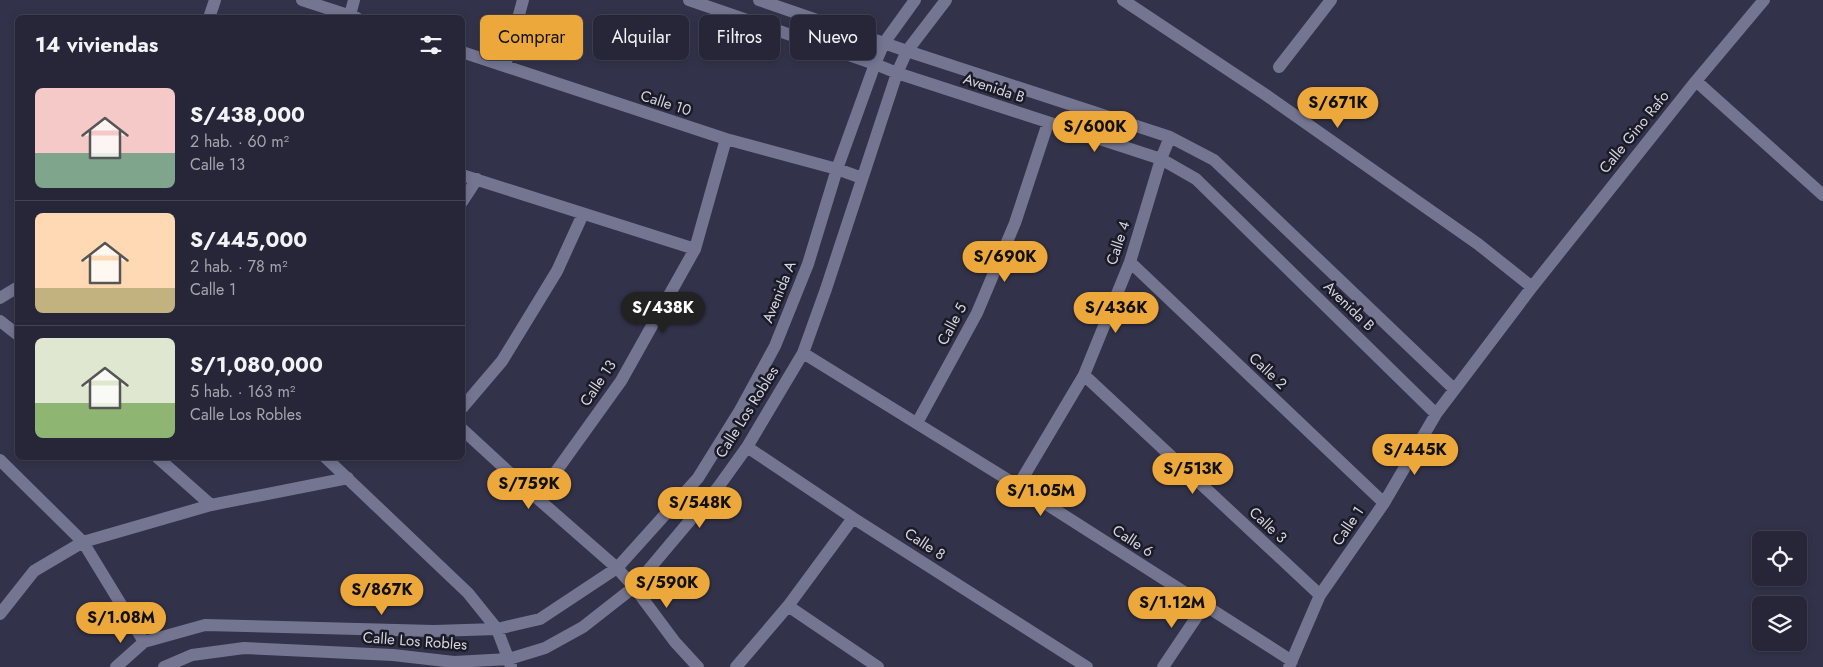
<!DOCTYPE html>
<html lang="es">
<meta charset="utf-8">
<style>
body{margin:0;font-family:Jost,sans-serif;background:#2e2e40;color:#f1f3f6;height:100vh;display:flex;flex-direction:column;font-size:19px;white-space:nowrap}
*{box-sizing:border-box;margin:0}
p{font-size:16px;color:#a4a5ae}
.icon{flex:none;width:28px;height:28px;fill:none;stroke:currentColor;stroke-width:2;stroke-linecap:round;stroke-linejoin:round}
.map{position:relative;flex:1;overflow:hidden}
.drawer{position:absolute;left:15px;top:15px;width:450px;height:445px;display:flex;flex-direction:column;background:#262638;border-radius:8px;box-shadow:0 2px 8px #0003,0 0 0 1px #424353}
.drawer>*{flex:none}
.banner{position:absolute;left:480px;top:15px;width:475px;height:45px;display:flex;gap:10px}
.controls{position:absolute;left:1752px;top:531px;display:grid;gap:10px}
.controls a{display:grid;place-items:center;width:55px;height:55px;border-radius:8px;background:#262638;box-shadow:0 2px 8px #0003,0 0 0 1px #424353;font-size:25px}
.price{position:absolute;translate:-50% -42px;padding:0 11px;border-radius:18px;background:#eda83b;color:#111;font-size:16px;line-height:32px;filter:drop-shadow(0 1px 2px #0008)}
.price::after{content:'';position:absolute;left:50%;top:30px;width:15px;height:11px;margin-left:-8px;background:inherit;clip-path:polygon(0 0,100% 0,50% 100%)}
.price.on{background:#222;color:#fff}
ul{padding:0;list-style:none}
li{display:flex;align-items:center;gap:15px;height:125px;padding:0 20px}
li+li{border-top:1px solid #424353}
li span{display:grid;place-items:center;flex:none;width:140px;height:100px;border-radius:8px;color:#555}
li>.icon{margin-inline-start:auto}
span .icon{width:60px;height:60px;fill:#fffc;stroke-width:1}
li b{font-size:21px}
h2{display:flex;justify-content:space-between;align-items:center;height:60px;padding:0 20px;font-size:21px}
.chip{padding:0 18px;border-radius:8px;background:#262638;box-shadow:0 2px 8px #0003,0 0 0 1px #424353;font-size:18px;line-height:45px}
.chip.on{background:#eda83b;color:#111}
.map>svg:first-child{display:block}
</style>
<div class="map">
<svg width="1823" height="667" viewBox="0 0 1823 667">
<rect width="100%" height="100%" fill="#32324a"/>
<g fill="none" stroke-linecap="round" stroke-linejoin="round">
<path stroke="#747591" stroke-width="12" d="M302,0L357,18
M689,0L875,64L897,73L1161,159L1196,179L1436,414
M759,0L907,51L1170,137L1214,160L1454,389
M1123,0L1266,95L1478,244L1532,287
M350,15L354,0
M209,18L215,0
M462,52L726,139L837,169L862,178
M505,66L523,0
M1279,67L1331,0
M1696,81L1823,195
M462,175L695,249
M462,202L477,179
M1130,262L1384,503
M0,298L18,287
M0,321L18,335
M803,353L1018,486L1292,661
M1084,375L1320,595
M462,408L502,361L557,271L583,214
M917,423L977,313L1015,223L1048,123
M462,429L537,498L617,568L634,587L675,642L698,667
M747,447L853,518L1087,667
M158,458L211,505
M326,458L468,593L497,629L511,666
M0,460L83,542L144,642
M1018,486L1084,375L1130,262L1161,159L1170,137
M537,498L621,381L695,249L726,139
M788,606L878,667
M0,614L34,571L83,542L211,505L348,478
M116,667L144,642L205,625L434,631L497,629L540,619L617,568L698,478L739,412L775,346L808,264L837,169L875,64L884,43L915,0
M164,667L192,655L244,648L393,655L454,662L509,659L545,648L583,627L634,587L719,486L747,447L803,353L826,289L897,73L907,51L946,0
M736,667L788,606L853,518
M1163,667L1204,606
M1289,667L1320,595L1384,503L1436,414L1532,287L1696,81L1764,0"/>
</g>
<g text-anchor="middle" stroke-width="5" stroke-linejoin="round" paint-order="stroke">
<g font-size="15" fill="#d4d5e4" stroke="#1b1b26">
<text transform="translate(994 88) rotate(18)" y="5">Avenida B</text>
<text transform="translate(666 103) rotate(18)" y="5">Calle 10</text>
<text transform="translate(1634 132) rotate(-51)" y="5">Calle Gino Rafo</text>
<text transform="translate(1118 243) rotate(-72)" y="5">Calle 4</text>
<text transform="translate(779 292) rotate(-68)" y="5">Avenida A</text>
<text transform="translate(1349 306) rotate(44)" y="5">Avenida B</text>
<text transform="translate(952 324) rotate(-62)" y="5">Calle 5</text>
<text transform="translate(1268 371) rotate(43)" y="5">Calle 2</text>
<text transform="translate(598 383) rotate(-56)" y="5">Calle 13</text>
<text transform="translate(747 412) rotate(-58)" y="5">Calle Los Robles</text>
<text transform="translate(1268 525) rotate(43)" y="5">Calle 3</text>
<text transform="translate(1348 526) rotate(-56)" y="5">Calle 1</text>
<text transform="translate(1133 541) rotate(33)" y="5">Calle 6</text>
<text transform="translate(925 544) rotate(33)" y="5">Calle 8</text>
<text transform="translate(415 641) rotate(4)" y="5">Calle Los Robles</text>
</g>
</g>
</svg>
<div class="controls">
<a><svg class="icon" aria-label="locate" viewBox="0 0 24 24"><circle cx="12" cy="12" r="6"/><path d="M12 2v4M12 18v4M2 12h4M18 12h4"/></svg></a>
<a><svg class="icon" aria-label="layers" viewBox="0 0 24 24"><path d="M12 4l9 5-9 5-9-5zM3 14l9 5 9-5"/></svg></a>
</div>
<b class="price" style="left:1338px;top:129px">S/671K</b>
<b class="price" style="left:1095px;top:153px">S/600K</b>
<b class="price" style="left:1005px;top:283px">S/690K</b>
<b class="price on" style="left:663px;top:334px">S/438K</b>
<b class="price" style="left:1116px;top:334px">S/436K</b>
<b class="price" style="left:1415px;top:476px">S/445K</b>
<b class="price" style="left:1193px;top:495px">S/513K</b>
<b class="price" style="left:529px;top:510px">S/759K</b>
<b class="price" style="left:1041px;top:517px">S/1.05M</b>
<b class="price" style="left:700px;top:529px">S/548K</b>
<b class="price" style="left:667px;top:609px">S/590K</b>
<b class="price" style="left:382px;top:616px">S/867K</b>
<b class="price" style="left:1172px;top:629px">S/1.12M</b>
<b class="price" style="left:121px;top:644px">S/1.08M</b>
<div class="banner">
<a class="chip on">Comprar</a>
<a class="chip">Alquilar</a>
<a class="chip">Filtros</a>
<a class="chip">Nuevo</a>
</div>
<section class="drawer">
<h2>14 viviendas<svg class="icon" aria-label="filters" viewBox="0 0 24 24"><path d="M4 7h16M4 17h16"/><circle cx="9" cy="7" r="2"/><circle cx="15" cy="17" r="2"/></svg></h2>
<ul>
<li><span style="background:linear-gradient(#f6c9c9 65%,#7fa58c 0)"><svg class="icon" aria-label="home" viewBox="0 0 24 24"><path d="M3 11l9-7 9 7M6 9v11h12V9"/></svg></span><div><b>S/438,000</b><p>2 hab. · 60 m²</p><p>Calle 13</p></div></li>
<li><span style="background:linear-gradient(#ffd9b3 75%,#c2b280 0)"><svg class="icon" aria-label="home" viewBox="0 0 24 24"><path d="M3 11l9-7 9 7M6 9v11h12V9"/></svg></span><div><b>S/445,000</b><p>2 hab. · 78 m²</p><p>Calle 1</p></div></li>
<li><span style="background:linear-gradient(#dfe7d0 65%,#8fb573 0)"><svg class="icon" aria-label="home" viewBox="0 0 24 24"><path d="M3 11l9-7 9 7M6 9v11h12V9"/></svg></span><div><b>S/1,080,000</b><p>5 hab. · 163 m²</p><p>Calle Los Robles</p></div></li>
</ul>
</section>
</div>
